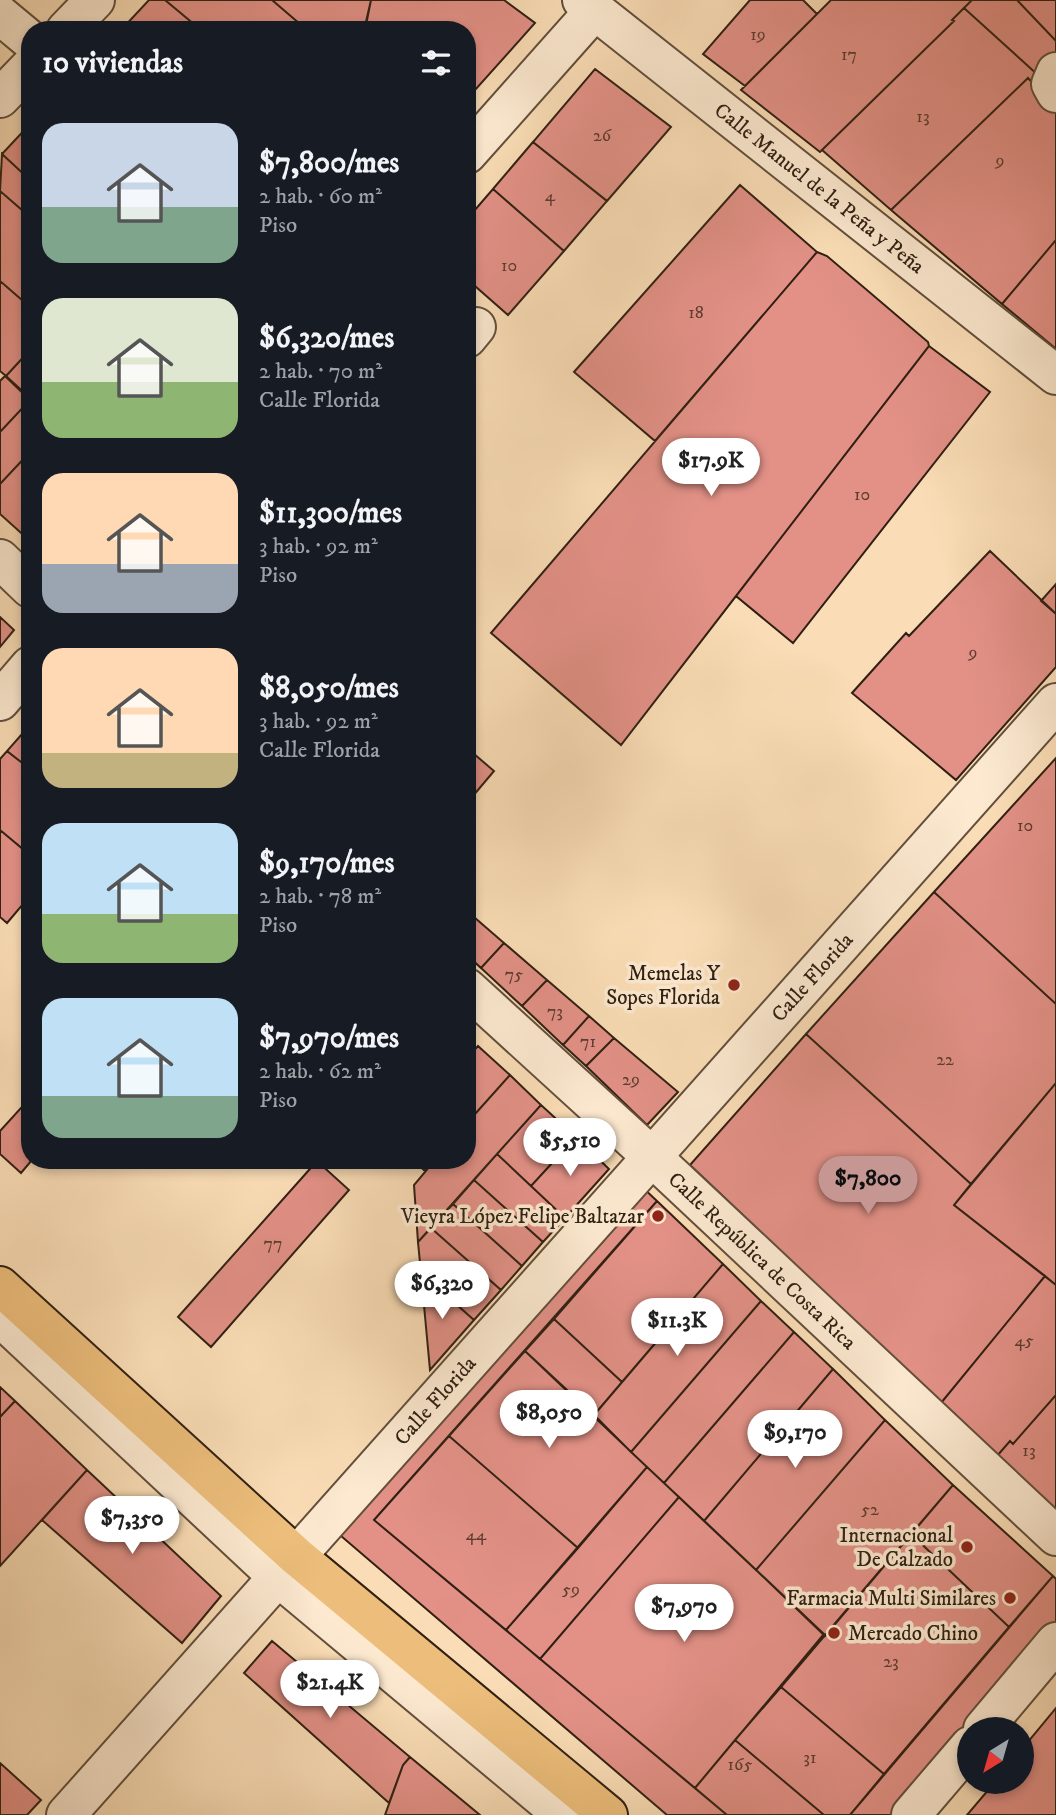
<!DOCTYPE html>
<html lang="es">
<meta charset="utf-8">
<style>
body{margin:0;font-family:"IM FELL DW Pica",serif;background:#242831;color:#f1f3f6;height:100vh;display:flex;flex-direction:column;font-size:26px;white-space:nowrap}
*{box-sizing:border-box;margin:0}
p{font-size:23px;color:#9ea1a6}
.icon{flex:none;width:38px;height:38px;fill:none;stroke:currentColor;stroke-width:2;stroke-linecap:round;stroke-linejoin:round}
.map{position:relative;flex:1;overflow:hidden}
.drawer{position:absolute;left:21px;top:21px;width:455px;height:1148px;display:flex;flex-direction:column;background:#171b24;border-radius:28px;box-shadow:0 4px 10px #0003}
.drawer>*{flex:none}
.needle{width:46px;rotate:217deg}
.buttons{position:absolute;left:957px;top:1717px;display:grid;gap:14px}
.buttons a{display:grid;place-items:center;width:77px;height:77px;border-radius:50%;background:#171b24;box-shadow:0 4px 10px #0003;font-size:35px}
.price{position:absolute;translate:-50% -60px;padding:0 16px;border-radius:24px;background:#fff;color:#222;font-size:23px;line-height:46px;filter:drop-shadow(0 2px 4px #0008)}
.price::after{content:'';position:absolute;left:50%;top:42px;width:21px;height:16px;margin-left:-10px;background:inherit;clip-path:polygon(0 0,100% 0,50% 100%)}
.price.selected{background:#c59692;color:#111}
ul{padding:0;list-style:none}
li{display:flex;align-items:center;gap:21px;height:175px;padding:0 21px}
li span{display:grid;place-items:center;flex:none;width:196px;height:140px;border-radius:21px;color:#555}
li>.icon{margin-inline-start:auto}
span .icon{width:84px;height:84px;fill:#fffc;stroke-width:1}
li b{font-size:30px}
h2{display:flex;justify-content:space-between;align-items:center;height:84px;padding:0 21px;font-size:30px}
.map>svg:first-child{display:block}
</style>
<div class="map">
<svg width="1056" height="1815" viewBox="0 0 1056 1815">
<rect width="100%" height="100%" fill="#faddb6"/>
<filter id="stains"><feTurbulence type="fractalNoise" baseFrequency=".00286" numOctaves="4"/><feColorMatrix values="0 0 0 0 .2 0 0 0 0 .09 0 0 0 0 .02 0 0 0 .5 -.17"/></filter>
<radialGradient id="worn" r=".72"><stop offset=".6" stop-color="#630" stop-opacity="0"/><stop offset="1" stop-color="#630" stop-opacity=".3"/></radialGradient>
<path fill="#e39187" stroke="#302013" stroke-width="2" d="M149,0H165L201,30H121Z
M165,0H272L307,30H201Z
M272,0H371L365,30H307Z
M371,0H504L535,23L467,99V30H370L365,26Z
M750,0H803L817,14L745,86L703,54Z
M831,0H972L952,20L954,21L820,152L741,90Z
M972,0H1017L1056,41V60L1039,76L964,8Z
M1017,0H1056V41Z
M964,8L1039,76L1033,83L1028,78L891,210L822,150L954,21L952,20Z
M595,69L671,127L607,201L533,142Z
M1028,78L1056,109V240L1002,304L891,210Z
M30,124V180L2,154Z
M533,142L607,201L564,251L493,189Z
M2,154L30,180V217L0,191Z
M740,185L817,252L655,441L574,372Z
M493,189L564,251L508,315L467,279V219Z
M0,191L30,217V307L0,281Z
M1056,240V347L1055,348L1002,304Z
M817,252L827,256L928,342L929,346L621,745L491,633Z
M0,281L30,307V350L6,376L0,371Z
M929,346L990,392L793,643L736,596Z
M30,350V398L6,376Z
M5,376L30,400L0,432V381Z
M30,400V452L0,484V432Z
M30,452V541L0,514V484Z
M990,551L1056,614V667L956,780L852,693L906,633L909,636Z
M1056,584V614L1041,601Z
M0,617L14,630L0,647Z
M30,725V769L7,751Z
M467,748L494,771L467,803Z
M7,751L30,769V855L0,830V759Z
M1056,758V1004L934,892Z
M0,830L30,855V896L7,923L0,917Z
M934,892L1056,1004V1083L971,1184L806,1034Z
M467,911L504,943L481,968L467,955Z
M504,943L547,980L522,1006L481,968Z
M547,980L589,1016L563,1045L522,1006Z
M589,1016L614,1038L586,1066L563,1045Z
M806,1034L971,1184L954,1205L1045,1276L941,1403L690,1165Z
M614,1038L678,1092L647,1125L586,1066Z
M478,1046L510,1075L467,1123V1058Z
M510,1075L541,1105L418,1242L414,1185L435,1160H467V1123Z
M1056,1083V1285L954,1205Z
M30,1098V1160H32L21,1173L0,1154V1131Z
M541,1105L576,1137L531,1186L497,1154Z
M576,1137L609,1169L565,1218L531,1186Z
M497,1154L565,1218L543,1242L474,1180Z
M413,1160H435L425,1171Z
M317,1161L349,1190L211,1347L178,1317Z
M474,1180L543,1242L522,1266L453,1204Z
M638,1183L657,1201L374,1520L727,1815H667L334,1530Z
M657,1201L723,1264L622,1382L554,1319Z
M453,1204L522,1266L501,1290L431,1228Z
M431,1228L501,1290L474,1320L421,1273L418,1242Z
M723,1264L761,1301L631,1452L594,1415Z
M421,1273L474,1320L430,1370Z
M1045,1276L1056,1285V1395L1013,1444L1010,1441L997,1456L941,1403Z
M761,1301L794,1332L664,1483L631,1452Z
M554,1319L622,1382L594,1415L525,1351Z
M794,1332L833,1369L704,1521L664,1483Z
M525,1351L647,1467L578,1548L449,1436Z
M833,1369L885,1420L756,1570L704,1521Z
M0,1387L15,1401L0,1417Z
M1056,1395V1512L997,1456L1010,1441L1013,1444Z
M15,1401L87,1470L0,1566V1417Z
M885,1420L953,1485L825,1636L756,1570Z
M449,1436L578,1548L506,1630L374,1520Z
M647,1467L679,1497L540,1659L506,1630Z
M87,1470L221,1596L182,1643L42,1520Z
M953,1485L1053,1576L1009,1627L911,1534Z
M679,1497L824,1634L695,1788L540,1659Z
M911,1534L1009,1627L884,1774L781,1687Z
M1053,1576L1056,1579V1624L897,1815H850Z
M272,1641L410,1757L403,1765L389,1803L244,1673Z
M781,1687L884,1774L850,1815H824L735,1740Z
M1056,1708V1815H967L995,1782H1022V1749Z
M735,1740L824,1815H727L695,1788Z
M410,1757L480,1815H385L403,1765Z
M0,1763L41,1800L27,1815H0Z"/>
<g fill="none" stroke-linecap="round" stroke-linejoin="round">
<defs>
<g id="minor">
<path id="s1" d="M582,0L1056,375"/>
<path d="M0,15L30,40"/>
<path d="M66,30L95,0"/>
<path d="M1056,72L1051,84L1056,93"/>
<path d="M0,98L30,67"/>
<path d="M467,154L595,10"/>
<path d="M467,338L476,327"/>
<path d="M0,559L30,588"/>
<path d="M0,701L30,666"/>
<path id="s2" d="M467,988L651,1156L1056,1536"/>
<path d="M0,1317L278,1577L563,1815"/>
<path d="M983,1729L1056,1642"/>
<path id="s3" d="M66,1815L1056,703"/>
<path d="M911,1815L970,1746"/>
</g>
<path id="major" d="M0,1286L296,1556L608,1815"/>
</defs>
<use href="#minor" stroke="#624f3c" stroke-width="42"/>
<use href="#major" stroke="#302013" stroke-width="42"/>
<use href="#minor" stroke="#fce9d0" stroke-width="38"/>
<use href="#major" stroke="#edbe7b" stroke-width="38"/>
</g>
<g fill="#8f2418" stroke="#fce9d0" stroke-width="2.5">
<circle cx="734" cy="985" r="7"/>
<circle cx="658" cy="1216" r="7"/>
<circle cx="967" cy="1547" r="7"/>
<circle cx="1010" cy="1598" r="7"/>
<circle cx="834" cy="1633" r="7"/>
</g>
<g text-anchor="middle" stroke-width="7" stroke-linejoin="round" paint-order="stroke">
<g font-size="18" fill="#5d3c30">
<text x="758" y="40">19</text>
<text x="849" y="60">17</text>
<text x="923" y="122">13</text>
<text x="602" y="141">26</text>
<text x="1000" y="166">9</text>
<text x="550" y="201">4</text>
<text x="509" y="271">10</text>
<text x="696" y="318">18</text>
<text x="862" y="500">10</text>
<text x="973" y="658">9</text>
<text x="1025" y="831">10</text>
<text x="514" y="980">75</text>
<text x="555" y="1017">73</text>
<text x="588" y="1047">71</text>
<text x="945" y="1065">22</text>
<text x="631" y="1085">29</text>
<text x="273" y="1249">77</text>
<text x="1024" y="1346">45</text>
<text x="1029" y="1456">13</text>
<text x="870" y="1515">52</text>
<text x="476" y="1540">44</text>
<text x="571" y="1595">59</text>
<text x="891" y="1667">23</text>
<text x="810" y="1763">31</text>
<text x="740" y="1770">165</text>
</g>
<g font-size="21" fill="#302013" stroke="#fce9d0">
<text dy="7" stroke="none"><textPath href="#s1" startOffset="303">Calle Manuel de la Peña y Peña</textPath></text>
<text dy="7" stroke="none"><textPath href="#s3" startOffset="1122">Calle Florida</textPath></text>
<text dy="7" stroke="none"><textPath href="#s2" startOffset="402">Calle República de Costa Rica</textPath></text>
<text dy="7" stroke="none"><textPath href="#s3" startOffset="555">Calle Florida</textPath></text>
</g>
<g font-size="21" fill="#302013" stroke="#fce9d0" text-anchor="end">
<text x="720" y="980">Memelas Y<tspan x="720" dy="24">Sopes Florida</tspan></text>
<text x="644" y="1223">Vieyra López Felipe Baltazar</text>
<text x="953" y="1542">Internacional<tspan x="953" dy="24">De Calzado</tspan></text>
<text x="996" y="1605">Farmacia Multi Similares</text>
<text x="848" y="1640" text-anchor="start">Mercado Chino</text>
</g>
</g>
<rect width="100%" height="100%" filter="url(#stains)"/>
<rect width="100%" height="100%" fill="url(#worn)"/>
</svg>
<div class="buttons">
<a><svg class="needle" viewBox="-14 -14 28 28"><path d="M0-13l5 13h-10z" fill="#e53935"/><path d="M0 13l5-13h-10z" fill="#9ea1a6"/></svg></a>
</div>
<b class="price" style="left:711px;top:498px">$17.9K</b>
<b class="price" style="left:570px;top:1178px">$5,510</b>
<b class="price selected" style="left:868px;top:1216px">$7,800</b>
<b class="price" style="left:442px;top:1321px">$6,320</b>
<b class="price" style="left:677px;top:1358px">$11.3K</b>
<b class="price" style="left:549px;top:1450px">$8,050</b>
<b class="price" style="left:795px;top:1470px">$9,170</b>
<b class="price" style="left:132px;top:1556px">$7,350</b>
<b class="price" style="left:684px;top:1644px">$7,970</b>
<b class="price" style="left:330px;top:1720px">$21.4K</b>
<section class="drawer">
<h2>10 viviendas<svg class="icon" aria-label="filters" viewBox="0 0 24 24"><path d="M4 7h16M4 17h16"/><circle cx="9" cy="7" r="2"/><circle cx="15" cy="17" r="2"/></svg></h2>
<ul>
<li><span style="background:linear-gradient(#c9d6e8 60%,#7fa58c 0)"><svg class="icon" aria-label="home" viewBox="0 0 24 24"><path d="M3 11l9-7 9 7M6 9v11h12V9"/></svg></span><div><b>$7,800/mes</b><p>2 hab. · 60 m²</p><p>Piso</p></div></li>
<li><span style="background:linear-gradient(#dfe7d0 60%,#8fb573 0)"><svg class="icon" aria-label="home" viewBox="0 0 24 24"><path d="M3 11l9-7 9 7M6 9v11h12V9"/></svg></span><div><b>$6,320/mes</b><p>2 hab. · 70 m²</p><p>Calle Florida</p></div></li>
<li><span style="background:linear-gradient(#ffd9b3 65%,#9aa5b1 0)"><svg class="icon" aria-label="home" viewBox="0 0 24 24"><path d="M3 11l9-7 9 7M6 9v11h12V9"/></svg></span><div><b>$11,300/mes</b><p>3 hab. · 92 m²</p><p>Piso</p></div></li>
<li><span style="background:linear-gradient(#ffd9b3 75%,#c2b280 0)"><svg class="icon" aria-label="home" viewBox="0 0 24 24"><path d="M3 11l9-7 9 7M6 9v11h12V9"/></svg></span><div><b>$8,050/mes</b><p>3 hab. · 92 m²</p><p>Calle Florida</p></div></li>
<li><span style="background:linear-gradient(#bfe0f5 65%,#8fb573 0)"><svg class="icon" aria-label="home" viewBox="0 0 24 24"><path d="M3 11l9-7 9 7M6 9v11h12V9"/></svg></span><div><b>$9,170/mes</b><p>2 hab. · 78 m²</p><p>Piso</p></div></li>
<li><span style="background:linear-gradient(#bfe0f5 70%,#7fa58c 0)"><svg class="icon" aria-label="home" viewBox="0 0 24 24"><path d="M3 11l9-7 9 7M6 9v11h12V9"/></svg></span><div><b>$7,970/mes</b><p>2 hab. · 62 m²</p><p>Piso</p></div></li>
</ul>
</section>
</div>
